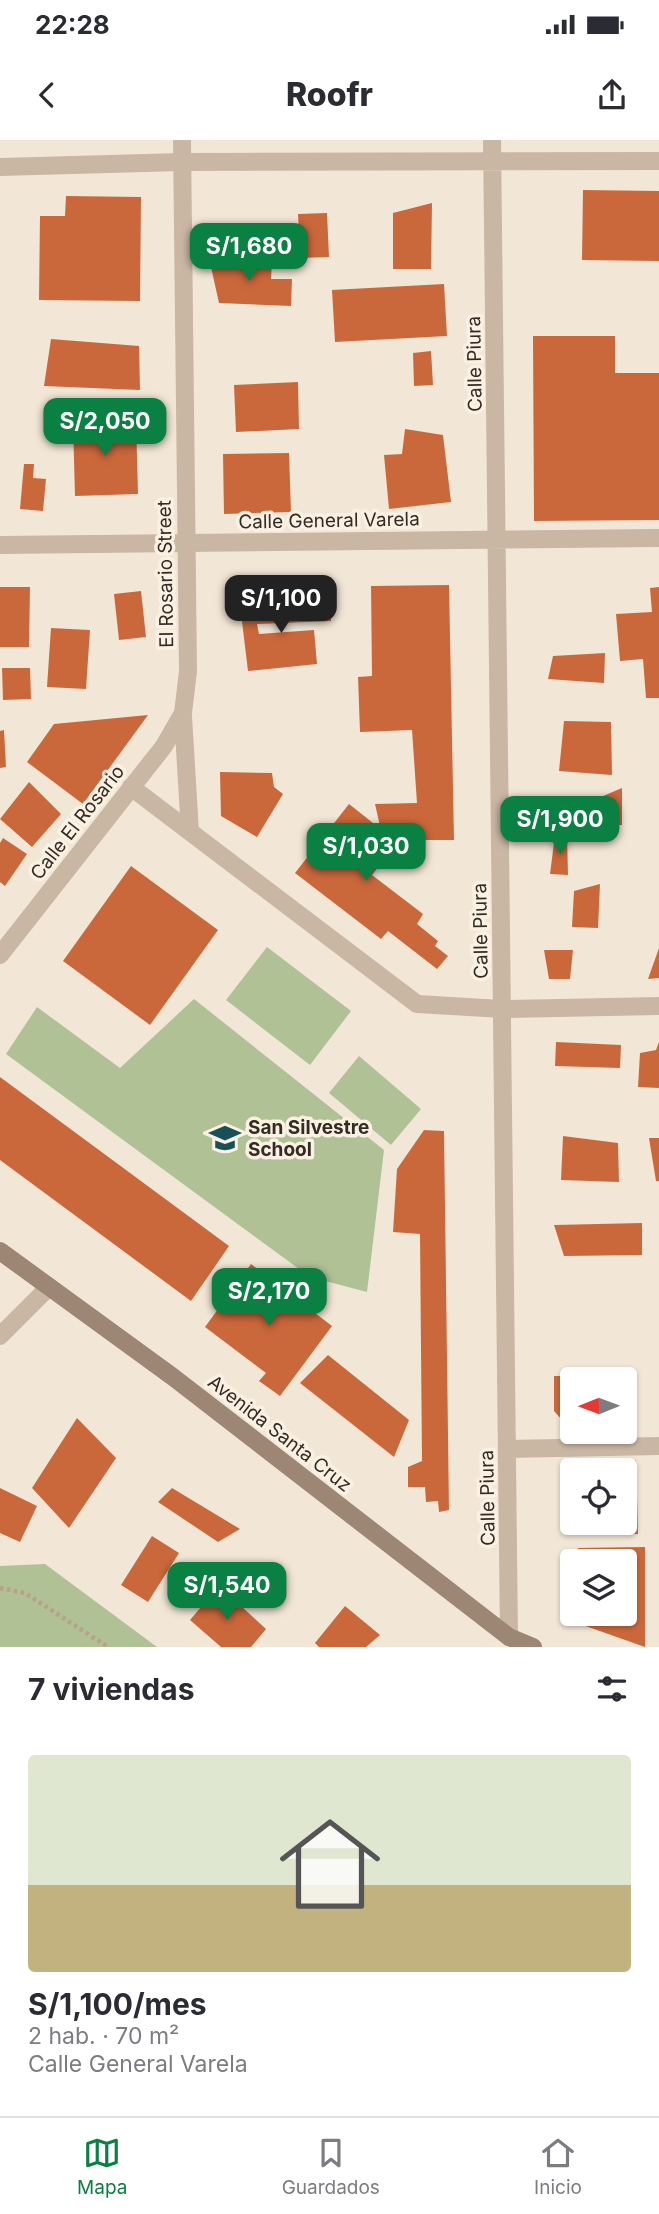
<!DOCTYPE html>
<html lang="es">
<meta charset="utf-8">
<style>
body{margin:0;font-family:Inter,sans-serif;background:#f2f2f3;color:#2b2b33;height:100vh;display:flex;flex-direction:column;font-size:26px;white-space:nowrap}
*{box-sizing:border-box;margin:0}
p{font-size:23px;color:#7c7c81}
.icon{flex:none;width:38px;height:38px;fill:none;stroke:currentColor;stroke-width:2;stroke-linecap:round;stroke-linejoin:round}
.map{position:relative;height:1507px;overflow:hidden}
.sheet{display:flex;flex-direction:column;background:#fff;flex:1}
.sheet>*{flex:none}
.needle{width:46px;rotate:269deg}
.fabs{position:absolute;left:560px;top:1227px;display:grid;gap:14px}
.fabs a{display:grid;place-items:center;width:77px;height:77px;border-radius:7px;background:#fff;box-shadow:0 2px 5px #0004;font-size:35px}
.price{position:absolute;translate:-50% -60px;padding:0 16px;border-radius:14px;background:#0b8043;color:#fff;font-size:23px;line-height:46px;filter:drop-shadow(0 2px 4px #0008)}
.price::after{content:'';position:absolute;left:50%;top:42px;width:21px;height:16px;margin-left:-10px;background:inherit;clip-path:polygon(0 0,100% 0,50% 100%)}
.price.active{background:#222;color:#fff}
ul{padding:0;list-style:none}
li{display:grid;align-content:center;gap:14px;height:371px;padding:0 28px}
li+li{border-top:2px solid #e1e1e2}
li span{display:grid;place-items:center;height:217px;border-radius:7px;color:#555}
li>.icon{margin-inline-start:auto}
span .icon{width:126px;height:126px;fill:#fffc;stroke-width:1}
li b{font-size:30px}
h2{display:flex;justify-content:space-between;align-items:center;height:84px;padding:0 28px;font-size:30px}
.status{display:flex;justify-content:space-between;align-items:center;height:49px;padding:0 35px;background:#fff;direction:ltr}
.status svg{height:19px;fill:currentColor}
header{display:flex;justify-content:space-between;align-items:center;height:91px;padding:0 28px;background:#fff;font-size:32px;font-weight:800}
.menu{display:flex;justify-content:space-around;align-items:center;height:98px;border-top:2px solid #e1e1e2;background:#fff;font-size:19px;color:#7c7c81}
.menu a{display:grid;justify-items:center;gap:4px}
.menu .active{color:#0b8043}
.map>svg:first-child{display:block}
</style>
<div class="status"><b>22:28</b><svg viewBox="0 0 49 12"><path d="M0 12V9h3v3zM5 12V6h3v6zM10 12V3h3v9zM15 12V0h3v12zM26 1h20v11H26zM47 4h2v5h-2z"/></svg></div>
<header><svg class="icon" aria-label="back" viewBox="0 0 24 24"><path d="M15 5l-7 7 7 7"/></svg>Roofr<svg class="icon" aria-label="share" viewBox="0 0 24 24"><path d="M12 15V3M7 8l5-5 5 5M5 13v7h14v-7"/></svg></header>
<div class="map">
<svg width="659" height="1507" viewBox="0 0 659 1507">
<rect width="100%" height="100%" fill="#f2e7d7"/>
<path fill="#b0c196" d="M267,807L351,871L310,925L226,860Z
M194,859L384,1010L367,1152L310,1137L6,914L37,867L120,928Z
M359,916L421,969L391,1005L329,953Z
M45,1424L157,1507H0V1426Z"/>
<path fill="#cb683b" d="M583,50L659,51V121L582,120Z
M66,56L141,57L140,161L39,160L40,76H65Z
M432,63L431,129H393V73Z
M327,73L329,117L300,118L298,74Z
M209,118L272,121L271,139H292L291,166L219,163Z
M444,144L447,196L335,202L332,150Z
M533,196H615V233H659V380L534,381Z
M51,199L139,206L140,250L44,246Z
M431,211L433,245L414,246L413,213Z
M298,242L299,289L236,292L234,245Z
M136,281L138,354L75,356L73,283Z
M405,289L443,295L451,362L389,369L384,315L402,314Z
M289,313L291,372L224,374L223,314Z
M24,324H34L33,338L46,339L43,371L20,369Z
M449,445L454,700H398L397,689L380,686L375,664L417,663L412,590L360,592L358,537L372,536L371,446Z
M0,447H30L29,507H0Z
M659,447V558H646L643,519L620,521L616,474L652,472L650,448Z
M141,451L146,497L119,500L114,454Z
M331,464V481L257,484L259,494L314,490L317,524L248,531L240,465Z
M51,488L90,490L86,549L47,547Z
M605,513L604,543L548,539L553,516Z
M2,528H30L31,559L3,560Z
M148,575L83,664L27,622L54,584Z
M564,581L611,582L612,635L559,631Z
M4,590L6,627L0,628V591Z
M220,632L272,633L274,647L283,654L257,697L221,676Z
M29,642L61,674L32,707L0,679Z
M622,648V685H571V674H596V659Z
M349,664L397,702L372,735L423,774L417,784L438,801L435,806L448,816L437,829L388,791L381,799L295,733Z
M555,695L567,696L568,735L550,734Z
M3,698L27,714L5,746L0,742V703Z
M131,726L218,790L150,885L63,821Z
M600,744L598,788L572,787L574,751Z
M659,809V838L648,839L659,808Z
M544,810H573L570,839H549Z
M556,902L621,905L620,928L555,926Z
M659,902V948L638,947L640,913L656,910Z
M0,937L229,1106L191,1161L0,1020Z
M424,990L444,991L449,1370L439,1372L438,1361L426,1362L425,1347H408V1327L422,1321L420,1094L393,1092L397,1029Z
M563,996L618,1003L619,1042L561,1040Z
M649,998H659V1041H656Z
M642,1083V1115L564,1116L554,1085Z
M251,1124L332,1186L280,1256L259,1241L266,1233L205,1187Z
M328,1215L409,1280L394,1317L300,1243Z
M554,1236H587V1239H572V1281H563L554,1271Z
M77,1278L116,1318L69,1388L32,1348Z
M636,1320L638,1394H597V1382H625V1330H597V1322Z
M0,1348L37,1366L20,1402L0,1393Z
M172,1348L240,1389L218,1402L158,1362Z
M152,1396L179,1413L148,1462L121,1445Z
M645,1407V1507L580,1484L579,1474H625V1421H578V1408Z
M219,1446L266,1489L251,1507H221L190,1480Z
M345,1466L380,1495L366,1507H319L315,1503Z"/>
<g fill="none" stroke-linecap="round" stroke-linejoin="round">
<path stroke="#b6a18d" stroke-width="4.5" stroke-dasharray="3.5 3.5" stroke-linecap="butt" d="M0,1448L25,1453L108,1507"/>
<path stroke="#cab7a3" stroke-width="18" d="M492,0L509,1497
M0,27L182,22L659,21
M0,405L659,398
M183,576L190,692
M131,647L417,864L502,869L659,866
M0,815L164,606L183,573L188,531L182,0
M0,1196L49,1147
M507,1309L659,1306"/>
<path stroke="#9e8674" stroke-width="18" d="M0,1111L173,1237L509,1497L533,1507"/>
</g>
<defs>
<symbol id="school-bare" viewBox="-9 -9 18 18"><path d="M0-5L7-2L0 1L-7-2ZM-4 1L0 2.5L4 1V4Q0 6-4 4Z" fill="#194f57" stroke="#faf1e3" stroke-width="2.5" paint-order="stroke"/></symbol>
</defs>
<g fill-rule="evenodd">
<use href="#school-bare" x="203" y="976" width="44" height="44"/>
</g>
<g text-anchor="middle" stroke-width="7" stroke-linejoin="round" paint-order="stroke">
<g font-size="19" fill="#342b25" stroke="#faf1e3">
<text transform="translate(474 224) rotate(-91)" y="7">Calle Piura</text>
<text transform="translate(329 380) rotate(-1)" y="7">Calle General Varela</text>
<text transform="translate(165 434) rotate(-91)" y="7">El Rosario Street</text>
<text transform="translate(77 682) rotate(-52)" y="7">Calle El Rosario</text>
<text transform="translate(480 791) rotate(-91)" y="7">Calle Piura</text>
<text transform="translate(280 1293) rotate(38)" y="7">Avenida Santa Cruz</text>
<text transform="translate(487 1358) rotate(-91)" y="7">Calle Piura</text>
</g>
<g font-size="19" font-weight="bold" fill="#342b25" stroke="#faf1e3" text-anchor="start">
<text x="248" y="994">San Silvestre<tspan x="248" dy="22">School</tspan></text>
</g>
</g>
</svg>
<div class="fabs">
<a><svg class="needle" viewBox="-14 -14 28 28"><path d="M0-13l5 13h-10z" fill="#e53935"/><path d="M0 13l5-13h-10z" fill="#7c7c81"/></svg></a>
<a><svg class="icon" aria-label="locate" viewBox="0 0 24 24"><circle cx="12" cy="12" r="6"/><path d="M12 2v4M12 18v4M2 12h4M18 12h4"/></svg></a>
<a><svg class="icon" aria-label="layers" viewBox="0 0 24 24"><path d="M12 4l9 5-9 5-9-5zM3 14l9 5 9-5"/></svg></a>
</div>
<b class="price" style="left:249px;top:143px">S/1,680</b>
<b class="price" style="left:105px;top:318px">S/2,050</b>
<b class="price active" style="left:281px;top:495px">S/1,100</b>
<b class="price" style="left:560px;top:716px">S/1,900</b>
<b class="price" style="left:366px;top:743px">S/1,030</b>
<b class="price" style="left:269px;top:1188px">S/2,170</b>
<b class="price" style="left:227px;top:1482px">S/1,540</b>
</div>
<section class="sheet">
<h2>7 viviendas<svg class="icon" aria-label="filters" viewBox="0 0 24 24"><path d="M4 7h16M4 17h16"/><circle cx="9" cy="7" r="2"/><circle cx="15" cy="17" r="2"/></svg></h2>
<ul>
<li><span style="background:linear-gradient(#dfe7d0 60%,#c2b280 0)"><svg class="icon" aria-label="home" viewBox="0 0 24 24"><path d="M3 11l9-7 9 7M6 9v11h12V9"/></svg></span><div><b>S/1,100/mes</b><p>2 hab. · 70 m²</p><p>Calle General Varela</p></div></li>
</ul>
</section>
<nav class="menu">
<a class="active"><svg class="icon" aria-label="map" viewBox="0 0 24 24"><path d="M3 6l6-2 6 2 6-2v14l-6 2-6-2-6 2zM9 4v14M15 6v14"/></svg>Mapa</a>
<a><svg class="icon" aria-label="saved" viewBox="0 0 24 24"><path d="M7 4h10v16l-5-4-5 4z"/></svg>Guardados</a>
<a><svg class="icon" aria-label="home" viewBox="0 0 24 24"><path d="M3 11l9-7 9 7M6 9v11h12V9"/></svg>Inicio</a>
</nav>
